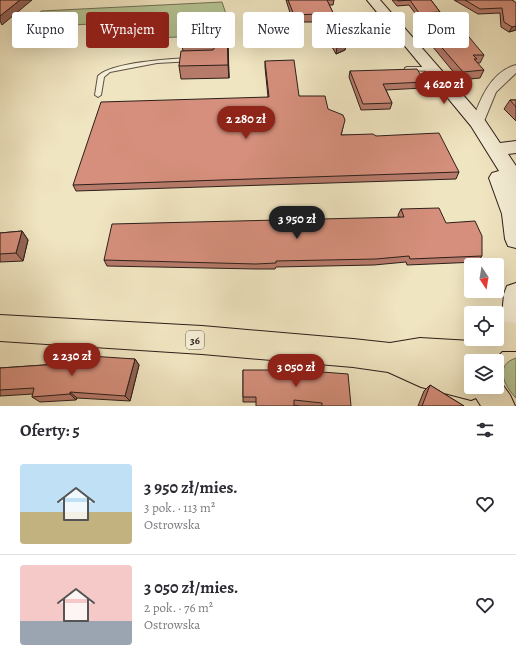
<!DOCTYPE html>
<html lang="pl">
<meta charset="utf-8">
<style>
body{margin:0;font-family:Alegreya,serif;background:#f7f7f7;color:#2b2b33;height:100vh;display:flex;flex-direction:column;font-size:15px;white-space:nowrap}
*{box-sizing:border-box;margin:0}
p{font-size:13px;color:#7c7c81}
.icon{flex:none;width:22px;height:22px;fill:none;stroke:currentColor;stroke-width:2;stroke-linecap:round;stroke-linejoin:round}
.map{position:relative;height:406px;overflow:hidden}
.drawer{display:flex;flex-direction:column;background:#fff;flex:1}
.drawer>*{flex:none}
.top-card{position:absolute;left:12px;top:12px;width:492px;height:36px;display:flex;gap:8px}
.needle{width:26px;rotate:168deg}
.tools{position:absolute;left:464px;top:258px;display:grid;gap:8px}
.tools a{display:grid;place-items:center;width:40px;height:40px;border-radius:4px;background:#fff;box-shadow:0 4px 16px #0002;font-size:20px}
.price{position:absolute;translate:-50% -34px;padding:0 9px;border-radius:14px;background:#8f2418;color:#fff;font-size:13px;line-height:26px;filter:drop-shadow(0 1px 2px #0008)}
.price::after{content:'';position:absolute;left:50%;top:24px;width:12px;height:9px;margin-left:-6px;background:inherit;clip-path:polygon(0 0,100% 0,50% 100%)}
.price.active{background:#222;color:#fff}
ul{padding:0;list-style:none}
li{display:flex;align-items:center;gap:12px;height:100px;padding:0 20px}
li+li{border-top:1px solid #e1e1e2}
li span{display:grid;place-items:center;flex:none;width:112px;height:80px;border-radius:4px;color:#555}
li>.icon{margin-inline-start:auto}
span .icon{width:48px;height:48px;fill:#fffc;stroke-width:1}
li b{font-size:17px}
h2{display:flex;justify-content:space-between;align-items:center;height:48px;padding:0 20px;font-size:17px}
.tag{padding:0 14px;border-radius:4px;background:#fff;box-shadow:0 4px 16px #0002;font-size:14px;line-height:36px}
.tag.active{background:#8f2418;color:#fff}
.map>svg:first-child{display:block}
</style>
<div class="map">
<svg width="516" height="406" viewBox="0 0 516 406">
<rect width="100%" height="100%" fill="#f0e5c1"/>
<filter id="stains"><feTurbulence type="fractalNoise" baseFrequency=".005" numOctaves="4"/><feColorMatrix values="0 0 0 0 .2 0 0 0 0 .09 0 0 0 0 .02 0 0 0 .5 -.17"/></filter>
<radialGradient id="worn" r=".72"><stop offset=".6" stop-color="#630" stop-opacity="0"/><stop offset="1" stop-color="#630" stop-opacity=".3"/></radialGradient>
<path fill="#b7c594" stroke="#727257" d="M222,2L230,26L233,28L234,35L150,38L149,21L33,27L41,11Z
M516,358V398C504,386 494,365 516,358Z"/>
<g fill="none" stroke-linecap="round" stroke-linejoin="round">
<defs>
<path id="lane" d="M191,58L194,60L193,61L157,63L110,72L104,77L101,95L98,97L95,95L98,76C112,62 170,59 191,58Z
M407,67H432L435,69L432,71L405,70V68Z"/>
<path id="street" d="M516,65V73L496,92L482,126H474L472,123C479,101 491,71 516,65Z"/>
<path id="secondary" d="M367,0H380L484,119L500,143L516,141V153L508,154L516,166V248L508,246L505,239L502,214L489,178L492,173L499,171L471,126Z
M516,283V349L513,350L504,346L500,337L504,294L507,286Z"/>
<path id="primary" d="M0,315L202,326L353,339L390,343L420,338L472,341L474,339H497V325L506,322L516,323V351H502L495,358V361H471V387H497V377L510,395L515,406H481L476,398L471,400L421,387L388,372L353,367L202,354L0,341Z"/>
</defs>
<use href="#lane" stroke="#5d5044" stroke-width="2"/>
<use href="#street" stroke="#5d5044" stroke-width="2"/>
<use href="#secondary" stroke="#2c1f1a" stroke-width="2"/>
<use href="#primary" stroke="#2c1f1a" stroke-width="2"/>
<use href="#lane" fill="#f5eed7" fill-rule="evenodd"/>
<use href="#street" fill="#f5eed7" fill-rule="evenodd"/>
<use href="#secondary" fill="#f5eed7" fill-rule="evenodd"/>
<use href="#primary" fill="#f0e5c1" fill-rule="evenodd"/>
</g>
<path fill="#b77b6b" stroke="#2c1f1a" d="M286,0H334L333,5H329L347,42L345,50L336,54L318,22H293Z
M392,0H431L440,12L439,16L418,17L409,5L397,6Z
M454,0H512L516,3V30L509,32L501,27L500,13L478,14Z
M227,26L229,78L181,79L179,66L183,51L182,45Z
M430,34L484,55L480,63H477L484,70L480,78L460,80L428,41Z
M265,61L299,96L328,109L343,127L341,135L376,136L459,172L456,179L76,191L73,185L268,97L265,67Z
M350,71L425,82L423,88L386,90L392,103L390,109L361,110L349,77Z
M510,100H516V121L504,109Z
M401,209L446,223L482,256L477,262L407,265L406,262L374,265L276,267L275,269H256L107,266L104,260L399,217L398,215Z
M22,231L28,240L23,261L0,262V233Z
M135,359L139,365L130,401L77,398L76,400L40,402L32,397L33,394L0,396V368L88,362Z
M243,370L351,406H302L256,402H243Z
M430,385L464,406H418L424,391Z"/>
<path fill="#956457" stroke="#2c1f1a" d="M20,0H32L2,25L0,21V16Z
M227,26L228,38L229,78L228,65Z
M516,26V30L509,32L512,27Z
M347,42L345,50L336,54L337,47Z
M22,231L28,240L23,261L16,253Z
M135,359L139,365L130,401L125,396Z
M70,392L77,398L76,400L70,394Z"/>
<path fill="#d58f7c" stroke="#2c1f1a" d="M0,0H20L0,16Z
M288,0H327L347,42L337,47L319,14L294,15Z
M397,0H431L440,12L419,13L410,0L398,1Z
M465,0H512L516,3V26L512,27L504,22L502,8L480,9Z
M227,26L228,65L179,66L181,51L213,50L215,47L211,44L182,45L185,28Z
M464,31L484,55H473L477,59H474L484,70L463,72L430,34Z
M294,60L299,96H325L328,109L343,115L345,120L341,135L373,134L376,136L439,133L459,172L73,185L101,102L269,97L265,61Z
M417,69L425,82L383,84L392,103L363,104L350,71Z
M510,100H516V107Z
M439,208L446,223L475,221L482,236V256L410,259L409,256L376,259L276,261V263L256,264L104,260L112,224L404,217L401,209Z
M22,231L16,253L0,254V233Z
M90,356L135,359L125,396L70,392V394L32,397L34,388L0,390V368L88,362Z
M243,370H296L348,374L351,406H322V403L294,400V406H256V397H243Z
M430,385L464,406H422Z"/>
<g text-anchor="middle" stroke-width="4" stroke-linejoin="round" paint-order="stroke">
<rect fill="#f5eed7" stroke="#685d53" stroke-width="1" x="186" y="331" width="18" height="18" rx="3"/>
<g font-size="11" font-weight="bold" fill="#2c1f1a">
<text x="195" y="344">36</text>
</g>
</g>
<rect width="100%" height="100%" filter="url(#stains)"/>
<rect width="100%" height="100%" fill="url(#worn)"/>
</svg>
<div class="tools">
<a><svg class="needle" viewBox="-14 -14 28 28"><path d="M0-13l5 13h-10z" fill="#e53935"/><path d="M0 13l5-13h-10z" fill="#7c7c81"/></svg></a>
<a><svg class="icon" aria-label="locate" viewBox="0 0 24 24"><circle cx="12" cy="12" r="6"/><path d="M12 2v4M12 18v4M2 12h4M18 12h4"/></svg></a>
<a><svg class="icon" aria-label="layers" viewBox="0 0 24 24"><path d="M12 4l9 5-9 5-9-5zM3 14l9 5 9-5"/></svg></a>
</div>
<b class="price" style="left:444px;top:105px">4 620 zł</b>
<b class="price" style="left:246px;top:140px">2 280 zł</b>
<b class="price active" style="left:297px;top:240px">3 950 zł</b>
<b class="price" style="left:72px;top:377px">2 230 zł</b>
<b class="price" style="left:296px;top:388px">3 050 zł</b>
<div class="top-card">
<a class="tag">Kupno</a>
<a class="tag active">Wynajem</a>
<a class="tag">Filtry</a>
<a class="tag">Nowe</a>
<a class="tag">Mieszkanie</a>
<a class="tag">Dom</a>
</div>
</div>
<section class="drawer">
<h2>Oferty: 5<svg class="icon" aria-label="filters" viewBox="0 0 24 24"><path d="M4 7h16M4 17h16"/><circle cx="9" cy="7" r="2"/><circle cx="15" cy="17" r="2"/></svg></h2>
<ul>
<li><span style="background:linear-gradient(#bfe0f5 60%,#c2b280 0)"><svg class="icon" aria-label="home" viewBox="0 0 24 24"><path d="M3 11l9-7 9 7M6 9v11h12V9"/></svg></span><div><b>3 950 zł/mies.</b><p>3 pok. · 113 m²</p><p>Ostrowska</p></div><svg class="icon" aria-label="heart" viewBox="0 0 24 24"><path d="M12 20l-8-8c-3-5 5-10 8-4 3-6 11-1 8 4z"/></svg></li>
<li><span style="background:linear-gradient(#f6c9c9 70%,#9aa5b1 0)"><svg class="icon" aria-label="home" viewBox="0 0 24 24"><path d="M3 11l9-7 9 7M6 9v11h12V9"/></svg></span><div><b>3 050 zł/mies.</b><p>2 pok. · 76 m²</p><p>Ostrowska</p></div><svg class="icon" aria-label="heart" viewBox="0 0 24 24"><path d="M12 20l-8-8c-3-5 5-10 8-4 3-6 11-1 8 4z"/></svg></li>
</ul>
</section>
